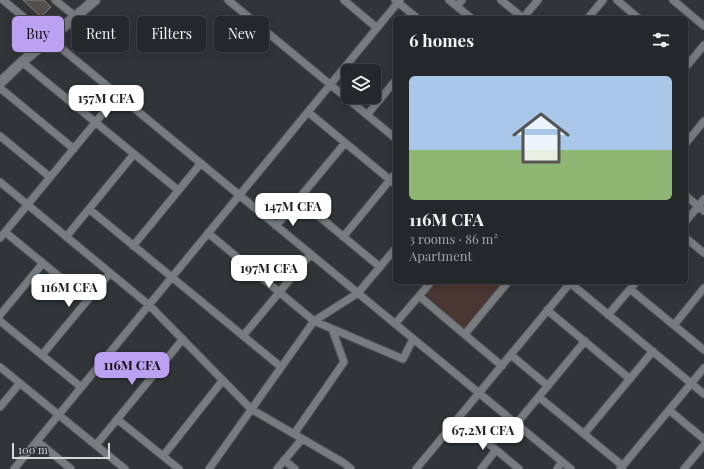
<!DOCTYPE html>
<meta charset="utf-8">
<style>
body{margin:0;font-family:"Playfair Display",serif;background:#313436;color:#f1f3f6;height:100vh;display:flex;flex-direction:column;font-size:15px;white-space:nowrap}
*{box-sizing:border-box;margin:0}
p{font-size:13px;color:#a3a6a8}
.icon{flex:none;width:22px;height:22px;fill:none;stroke:currentColor;stroke-width:2;stroke-linecap:round;stroke-linejoin:round}
.map{position:relative;flex:1;overflow:hidden}
.drawer{position:absolute;left:393px;top:16px;width:295px;height:268px;display:flex;flex-direction:column;background:#25282a;border-radius:6px;box-shadow:0 2px 10px #0003,0 0 0 1px #424447}
.drawer>*{flex:none}
.top-card{position:absolute;left:12px;top:16px;width:321px;height:36px;display:flex;gap:8px}
.buttons{position:absolute;left:341px;top:64px;display:grid;gap:8px}
.buttons a{display:grid;place-items:center;width:40px;height:40px;border-radius:6px;background:#25282a;box-shadow:0 2px 10px #0003,0 0 0 1px #424447;font-size:20px}
.scale{position:absolute;left:12px;bottom:10px;width:98px;box-sizing:border-box;padding-left:4px;border:2px solid #d4d6d8;border-top:0;font-size:11px;line-height:14px;white-space:nowrap;color:#d4d6d8;-webkit-text-stroke:3px #313538;paint-order:stroke}
.price{position:absolute;translate:-50% -34px;padding:0 9px;border-radius:8px;background:#fff;color:#222;font-size:13px;line-height:26px;filter:drop-shadow(0 1px 2px #0008)}
.price::after{content:'';position:absolute;left:50%;top:24px;width:12px;height:9px;margin-left:-6px;background:inherit;clip-path:polygon(0 0,100% 0,50% 100%)}
.price.selected{background:#bca0f2;color:#111}
ul{padding:0;list-style:none}
li{display:grid;align-content:center;gap:8px;height:212px;padding:0 16px}
li span{display:grid;place-items:center;height:124px;border-radius:6px;color:#555}
li>.icon{margin-inline-start:auto}
span .icon{width:72px;height:72px;fill:#fffc;stroke-width:1}
li b{font-size:17px}
h2{display:flex;justify-content:space-between;align-items:center;height:48px;padding:0 16px;font-size:17px}
.chip{padding:0 14px;border-radius:6px;background:#25282a;box-shadow:0 2px 10px #0003,0 0 0 1px #424447;font-size:14px;line-height:36px}
.chip.selected{background:#bca0f2;color:#111}
.map>svg:first-child{display:block}
</style>
<div class="map">
<svg width="704" height="469" viewBox="0 0 704 469">
<rect width="100%" height="100%" fill="#313538"/>
<path fill="#4a3632" d="M436,282H506L465,329L425,294Z"/>
<path fill="#54504d" stroke="#85807d" d="M23,0H44L51,7L41,17Z"/>
<g fill="none" stroke-linecap="round" stroke-linejoin="round">
<defs>
<path id="minor" d="M3,0L571,469
M55,0L75,16
M228,0L395,138
M344,0L377,28
M395,0L417,18
M449,0L471,18
M501,0L523,18
M617,0L638,18
M673,0L704,26
M457,6L462,0
M523,18L538,0
M588,18L603,0
M22,62L178,190
M686,67L704,45
M0,88L74,149
M308,112L395,184
M367,115L395,81
M0,136L50,177
M686,143L704,121
M0,182L149,305L251,409L344,463L351,469
M686,196L704,211
M298,199L380,267
M89,209L281,367
M686,221L704,199
M276,226L345,143
M5,232L88,300
M208,233L314,321L403,359L413,339
M66,237L134,154
M343,237L395,174
M0,238L118,95
M686,238L704,253
M133,246L201,163
M569,282L704,394
M630,289L704,350
M419,296L502,366
M547,310L630,379
M0,315L43,263
M608,315L636,282
M0,321L81,387
M395,324L431,282
M674,325L704,288
M465,334L508,282
M243,336L311,254
M42,355L110,273
M511,355L548,386
M0,367L125,469
M539,397L623,466
M0,407L20,383
M669,410L704,439
M458,418L519,469
M117,419L179,469
M516,424L585,341
M294,434L344,362L332,329
M584,434L653,351
M37,441L71,469
M96,445L183,339
M163,456L223,380
M284,460L295,469
M14,469L400,0
M209,469L314,321L358,293L395,249
M277,469L302,439
M416,469L571,282
M481,469L496,450
M557,469L562,462
M620,469L704,368
M684,469L704,445"/>
<path id="secondary" d="M0,83L22,62L95,0"/>
</defs>
<use href="#minor" stroke="#515456" stroke-width="9"/>
<use href="#secondary" stroke="#515456" stroke-width="12"/>
<use href="#minor" stroke="#787c7f" stroke-width="7"/>
<use href="#secondary" stroke="#787c7f" stroke-width="10"/>
</g>
</svg>
<div class="buttons">
<a><svg class="icon" aria-label="layers" viewBox="0 0 24 24"><path d="M12 4l9 5-9 5-9-5zM3 14l9 5 9-5"/></svg></a>
</div>
<div class="scale">100 m</div>
<b class="price" style="left:106px;top:119px">157M CFA</b>
<b class="price" style="left:293px;top:227px">147M CFA</b>
<b class="price" style="left:269px;top:289px">197M CFA</b>
<b class="price" style="left:69px;top:308px">116M CFA</b>
<b class="price selected" style="left:132px;top:386px">116M CFA</b>
<b class="price" style="left:483px;top:451px">67.2M CFA</b>
<div class="top-card">
<a class="chip selected">Buy</a>
<a class="chip">Rent</a>
<a class="chip">Filters</a>
<a class="chip">New</a>
</div>
<section class="drawer">
<h2>6 homes<svg class="icon" aria-label="filters" viewBox="0 0 24 24"><path d="M4 7h16M4 17h16"/><circle cx="9" cy="7" r="2"/><circle cx="15" cy="17" r="2"/></svg></h2>
<ul>
<li><span style="background:linear-gradient(#a9c7e8 60%,#8fb573 0)"><svg class="icon" aria-label="home" viewBox="0 0 24 24"><path d="M3 11l9-7 9 7M6 9v11h12V9"/></svg></span><div><b>116M CFA</b><p>3 rooms · 86 m²</p><p>Apartment</p></div></li>
</ul>
</section>
</div>
